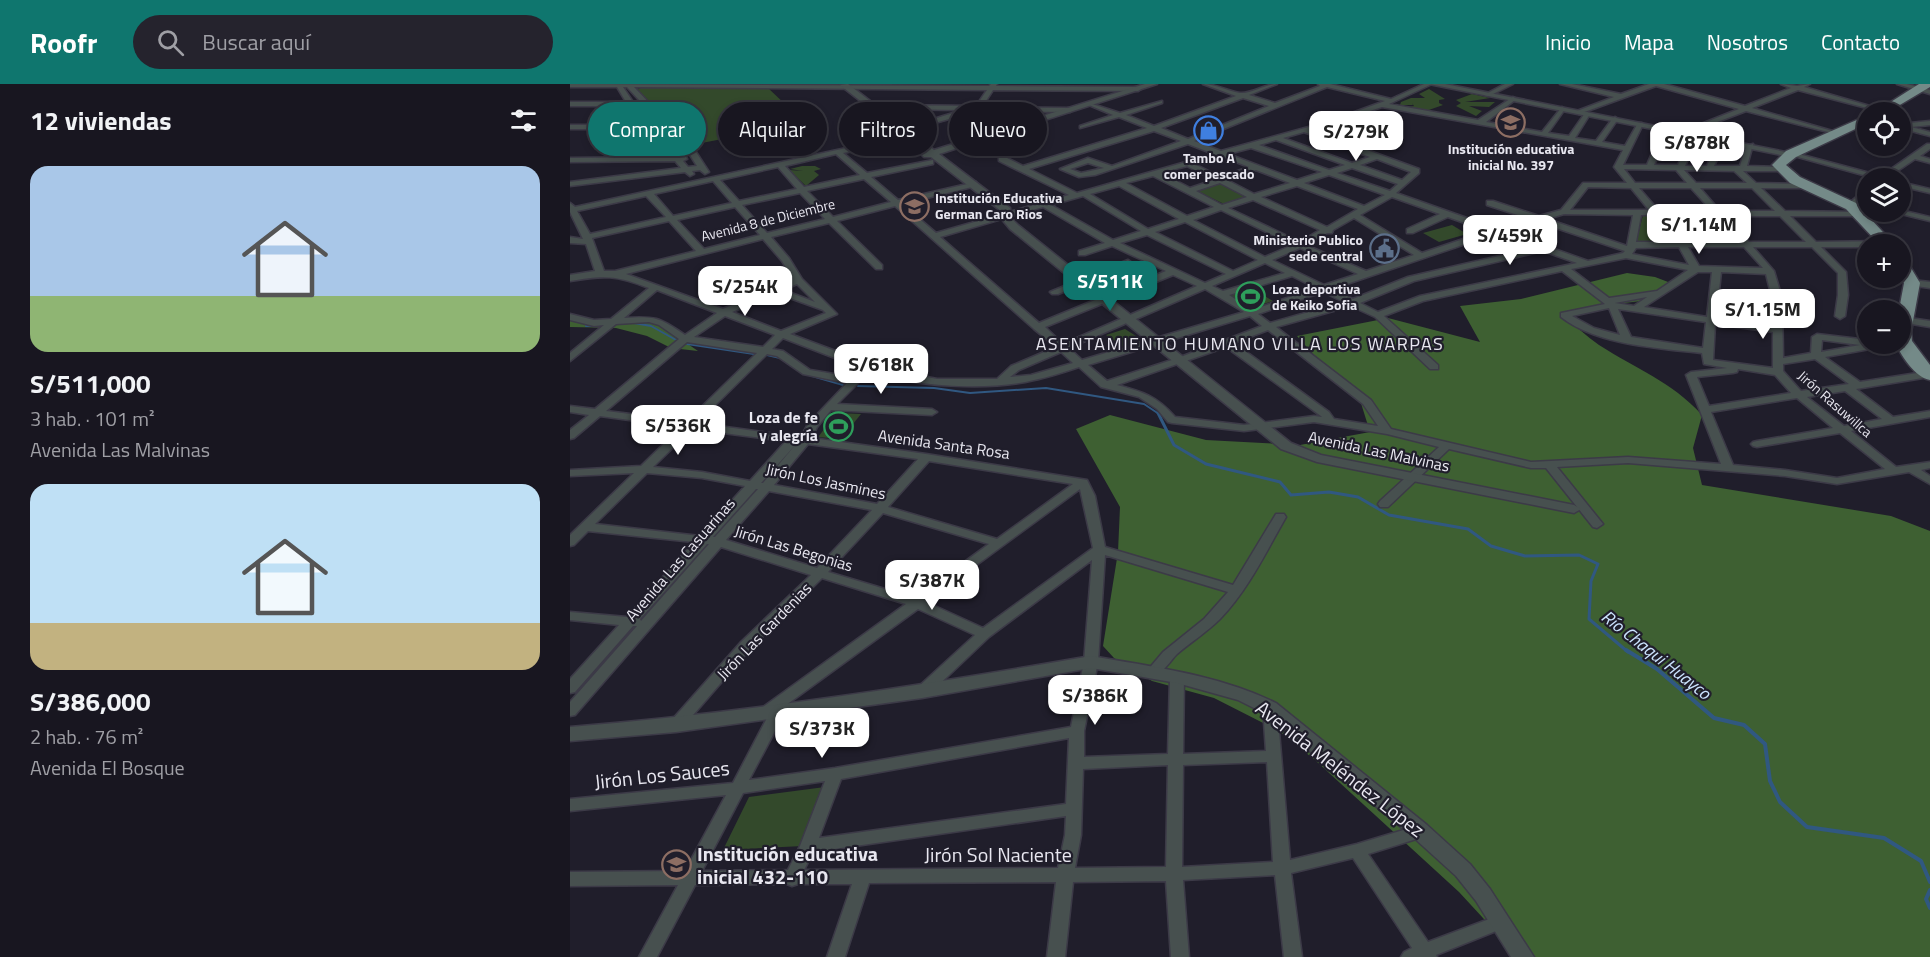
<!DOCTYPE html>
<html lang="es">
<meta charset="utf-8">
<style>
body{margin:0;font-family:"Titillium Web",sans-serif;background:#25232d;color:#f1f3f6;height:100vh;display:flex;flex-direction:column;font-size:22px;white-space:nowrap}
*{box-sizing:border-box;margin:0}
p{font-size:20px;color:#9f9fa5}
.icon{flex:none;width:33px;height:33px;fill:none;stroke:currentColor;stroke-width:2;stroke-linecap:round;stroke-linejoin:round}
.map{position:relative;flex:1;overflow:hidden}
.details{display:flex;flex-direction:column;background:#181620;width:570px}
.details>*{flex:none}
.hud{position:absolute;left:18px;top:18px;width:570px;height:54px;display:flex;gap:12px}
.controls{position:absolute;left:1287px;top:18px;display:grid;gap:12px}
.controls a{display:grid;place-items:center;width:54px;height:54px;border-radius:50%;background:#181620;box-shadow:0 3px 9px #0003,0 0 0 2px #36353e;font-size:30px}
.price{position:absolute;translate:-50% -51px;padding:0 14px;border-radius:12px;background:#fff;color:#222;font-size:20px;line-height:39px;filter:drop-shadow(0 2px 3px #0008)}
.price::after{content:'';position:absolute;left:50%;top:36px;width:18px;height:14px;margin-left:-9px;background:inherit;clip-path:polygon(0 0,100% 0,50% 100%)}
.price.current{background:#0f766e;color:#fff}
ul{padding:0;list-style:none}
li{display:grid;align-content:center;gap:12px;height:318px;padding:0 30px}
li span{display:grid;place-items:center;height:186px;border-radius:18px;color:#555}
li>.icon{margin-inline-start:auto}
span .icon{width:108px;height:108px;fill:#fffc;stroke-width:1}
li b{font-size:26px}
h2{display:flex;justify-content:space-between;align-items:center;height:72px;padding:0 30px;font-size:26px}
.tag{padding:0 21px;border-radius:27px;background:#181620;box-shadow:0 3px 9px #0003,0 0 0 2px #36353e;font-size:21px;line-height:54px}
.tag.current{background:#0f766e;color:#fff}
header{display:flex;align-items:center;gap:36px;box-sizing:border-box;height:84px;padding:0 30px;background:#0f766e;color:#fff}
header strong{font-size:28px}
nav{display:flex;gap:33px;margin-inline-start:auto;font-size:21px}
.search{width:420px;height:54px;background:#25232d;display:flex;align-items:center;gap:15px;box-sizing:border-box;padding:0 21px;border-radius:33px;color:#9f9fa5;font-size:22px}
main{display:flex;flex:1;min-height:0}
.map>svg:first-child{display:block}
</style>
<header>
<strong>Roofr</strong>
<div class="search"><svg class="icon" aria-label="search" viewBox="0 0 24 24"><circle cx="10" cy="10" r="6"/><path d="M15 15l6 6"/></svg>Buscar aquí</div>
<nav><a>Inicio</a><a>Mapa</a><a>Nosotros</a><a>Contacto</a></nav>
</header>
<main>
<section class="details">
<h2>12 viviendas<svg class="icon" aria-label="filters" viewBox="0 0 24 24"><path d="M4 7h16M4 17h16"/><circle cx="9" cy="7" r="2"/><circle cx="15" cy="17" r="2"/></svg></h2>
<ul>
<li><span style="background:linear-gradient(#a9c7e8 70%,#8fb573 0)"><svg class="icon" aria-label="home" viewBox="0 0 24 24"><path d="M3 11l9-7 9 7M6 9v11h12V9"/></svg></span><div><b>S/511,000</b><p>3 hab. · 101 m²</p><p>Avenida Las Malvinas</p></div></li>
<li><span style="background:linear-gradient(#bfe0f5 75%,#c2b280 0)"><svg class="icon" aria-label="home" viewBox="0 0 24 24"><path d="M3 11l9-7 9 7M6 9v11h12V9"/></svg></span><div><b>S/386,000</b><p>2 hab. · 76 m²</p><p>Avenida El Bosque</p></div></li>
</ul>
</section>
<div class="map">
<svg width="1360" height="873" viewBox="0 0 1360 873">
<rect width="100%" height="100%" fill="#201e2b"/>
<path fill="#33492b" d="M71,4H198L235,39L116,62L66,6Z
M859,5L875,15L869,16V19L873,21L856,27L837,23L844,22L842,19L843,21H830L831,18L841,14H855L849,10Z
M902,10L920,14L895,18H925L919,23L899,22L912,27L906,32L886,22L891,19L886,16Z
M232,82H245L251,85L244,87L249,91L236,102L219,86L233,87L220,85Z
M651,99L678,113L656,121L625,106Z
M1073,131L1086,133L1106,158L1066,159Z
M882,141L897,150L869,158L853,149Z
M680,203L703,217L681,224L658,210Z
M555,245L574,257L554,264L536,251Z
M267,329L291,330L271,355L248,353Z
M255,703L233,762L153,766L179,713Z"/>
<path fill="#3e6032" d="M1057,189L1085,193L1106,201L1088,215L1029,222L993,232C1005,241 1016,252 1029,261C1066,285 1101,297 1132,331L1123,364L1132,401L1321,432L1360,447V873H949L889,808L746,677L709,647L644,614L582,597L544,574L533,562L548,468L550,423L506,345L540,331L636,356L730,361L800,348L790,316L756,285L727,252L818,234L910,258L890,222L951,215Z
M0,234L15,237L83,236L128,267L101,264L77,252L46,244L0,243Z"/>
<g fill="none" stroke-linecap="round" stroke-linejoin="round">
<path stroke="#305881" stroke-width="2" d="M64,239L81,242L106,256
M16,242L36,241
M117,260L184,270
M197,271L210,274
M232,289L273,301
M288,302L364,304L400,309L476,304L574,320L589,330"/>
<path stroke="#305881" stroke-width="3" d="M588,329L604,361L636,380L710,398L721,411L759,408L788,413L819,431L898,445L921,462L955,472L1009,471L1028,480L1021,497L1019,535L1058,568"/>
<path stroke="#305881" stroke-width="4" d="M1056,566L1087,585L1144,634L1174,641L1195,660L1200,697L1210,718L1237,743L1314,754L1351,777L1360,798
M1360,806L1356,815L1360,824"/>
<defs>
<path id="minor" d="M0,0L419,2L421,0H427L426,2L568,3L571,5L568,7L423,6L412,23L500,24L503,26L500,28L407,27L333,48L329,46L331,45L393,26L313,25L291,27L288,25L313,21L406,22L417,6L64,3L126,68L139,88L135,90L130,86L122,87L124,90L120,92L115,88L0,102V98L111,84L105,77L0,78V74L102,73L78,45H0V41H75L59,22H0V18H56L47,3H0ZM53,3H57L120,71L127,82L118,83L113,77L117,75L116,73H109L86,45L89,44V42L82,41L66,22L69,20L68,19L63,18Z
M633,0C646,0 657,7 670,9C682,10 695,0 707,0L679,11L705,19L750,2L748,0H760L821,15L854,0H862L819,20L908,36L943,13L945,14V16L916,38L972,48L992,23L995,25L978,49L999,52L1015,29L1017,28L1020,30L1005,54L1026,57L1043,34L1045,33L1048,35L1032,58L1055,62L1068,39H1072L1073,40L1053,81H1077L1092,45L1096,43L1100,45L1084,81H1108L1121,51L1125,49L1129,51L1115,82H1137L1148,56L1152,54L1156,56L1144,82H1170L1176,62L1183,60L1177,82L1210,83L1214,85L1210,87H1173L1186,99L1237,100L1241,102L1237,104H1191L1215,127L1290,128L1294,130L1290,132H1220L1246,158L1317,157L1321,160H1298V163H1251L1276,188L1278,211L1275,232L1270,235L1265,232L1268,211V189L1242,163H1183L1204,187L1212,214L1213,274L1241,269L1242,253L1247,250L1298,256V260L1336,259V263L1333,264L1311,263L1255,273L1290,298L1360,287L1359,293L1286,305L1323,333L1360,327V333L1281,347L1326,383L1360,378V384L1351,386L1360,392V400L1339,388L1267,400L1215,392L1058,379L987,383L1033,440L1027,444L1023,443L976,384H961L879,365L818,423H810L808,420L810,417L869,363L817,350L744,338L674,347L602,339L598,338L587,325L569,313L531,303L509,283C494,288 479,293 464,296C420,307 342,303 300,287L267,320L362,325L367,328L362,331L261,326L247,343L242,354L356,370L517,396L525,412L535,463L663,501L706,430H714L716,433C696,468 678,506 650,535C637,548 621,558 607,570C599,578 591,594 579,590L577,587L593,568L634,535L658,508L535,471L528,578L514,647V673L598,670L600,593L602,590H612L614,593L613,670L696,667L693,624L695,620L700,619L705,620L707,624L720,776L787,760L850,741L856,742L858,747L856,752L798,770L858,858L930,831L936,833L939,838L936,843L866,871L867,873H831L834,868L842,864L783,774L721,789L732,873H714L705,791L613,796L619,873H601L596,797L503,798L495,873H477L486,798L299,799L275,873H257L282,800H228L222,802L217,800L125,801L87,873H69L108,801L0,802V788L115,787L156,711L0,727V715L163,699L197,634H189L187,630L189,626L336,520L252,494L181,564L111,645L106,646L101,645L99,641L101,637L171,558L241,491L151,463L5,631L0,632V618L67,542H63L5,608L0,609V595L49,541L0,536V528L57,533L124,458L18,447L4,461L0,462V451L64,389L0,392V386L71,382L111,343L30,332L4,354L0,355V346L19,331L0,328V322L25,325L109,255L89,241L79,238L46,240L0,277V269L34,241L24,242L0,236V230L24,236L41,235L79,204C46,191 34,191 0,197V191L25,187L16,160L0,159V153L13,155L0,128V119L5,123L341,50H344V54L273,69L297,89L363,76V80L301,93L328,116L406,98V102L332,120L366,149L499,111L429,77V73H435L453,82L577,44L549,33L510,44V42L543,31L519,21V19L550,29L592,17V19L556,31L584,42L666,12ZM757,3L815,17L757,38L651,67L624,57ZM673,14L699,22L618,55L591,44ZM812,23L1053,66L1044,83L1057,99H1013L991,126L969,132L923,117H917V121L960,135L925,144L826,109L849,89V85L742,46ZM584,47L611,57L542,82L518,74L490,85L509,93L525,91L618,60L644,70L507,109L459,85ZM734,48L800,73L782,79L713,54ZM706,56L775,81L759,86L689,61ZM681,64L752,88L727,96L658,70ZM266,70L290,91L234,103L215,82ZM651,72L679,83L651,93L624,80ZM807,75L841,88L832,96L790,81ZM518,79L534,84L511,89L500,85ZM617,82L644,96L620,104L591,89ZM208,83L227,105L169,117L150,96ZM782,84L828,100L820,107L767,89ZM1054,85L1106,86L1117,99H1065ZM686,86L720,99L684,110L657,96ZM1114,86L1164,87L1177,99H1126ZM759,91L815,111L794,122L734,99ZM583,92L644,123L617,132L556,99ZM294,95L321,118L263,133L237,107ZM143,97L162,119L103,132L84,110ZM650,99L677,113L652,121L626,107ZM549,102L609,135L578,145L520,110ZM727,102L788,125L757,143L691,113ZM1018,103L1061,104L1079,126H1000ZM1069,104H1121L1142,127L1088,126ZM1130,104H1182L1205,127H1150ZM230,109L255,135L197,149L172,121ZM76,112L96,133L20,150L7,127ZM513,112L571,147L543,156L481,121ZM822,113L870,130L837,145V149H843L878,133L917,147L852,169L790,131ZM683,116L750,146L730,158L658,124ZM325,122L464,245L486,263L441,282L427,295H367L311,284L220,250L267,230L232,195L219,174L201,153L259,139L306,185H312V181L267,137ZM165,123L190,151L134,165L107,136ZM473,123L535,159L509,167V171H515L542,162L596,187L469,239L370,153ZM651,126L723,161L695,173L623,136ZM994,130L1063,131L1057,162L977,135ZM1071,131H1083L1105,158H1066ZM1092,131H1146L1170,158H1114ZM1155,132H1210L1236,158H1179ZM784,134L844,171L796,187L736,161L757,149H762L763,146ZM99,137L126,167L45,187H34L22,154ZM615,138L688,176L663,187L585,148ZM968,138L1055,167L1053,169L1018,177L934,147ZM925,150L964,164L838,193L783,215L762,205ZM577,151L656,190L635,199L550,159ZM193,155L212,177L223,195L200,203L199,205L153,225L56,190ZM1109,163L1119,181L1062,170L1066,164ZM1118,163H1174L1193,184L1129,182ZM730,164L788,190L754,201L702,176ZM973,167L1007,179L850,212L808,228L790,219L844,197ZM1056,174L1118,186L1087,207L1039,214L1001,185ZM695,179L715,189L653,207L642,202ZM992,187L1035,220L991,229V233C1027,261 1088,264 1132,269L1134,280L1157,284L1121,288L1116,291L1151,380L1058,373L961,378L821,345L801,316L706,243L781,222L805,233L860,285H868V281L814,232L853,217ZM1128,188H1142L1137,233L1074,223ZM1151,188L1196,190L1202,214L1203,243L1146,234ZM603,191L627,202L493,260L475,243ZM722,192L746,204L682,226L659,211ZM227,200L245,218L213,206ZM635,205L674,228L512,276L499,264ZM87,206L147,229L115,251C89,233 85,232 54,234ZM753,208L774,218L700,239L688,230ZM206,209L253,226L256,229L211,247L162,228ZM1077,213L1064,222L1045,219ZM1039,224L1050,251L1024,244L1002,232ZM1048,225L1136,238L1133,264L1061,253ZM155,232L205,251L193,263L124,253ZM680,232L692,242L608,274L537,297L518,281ZM1145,240L1203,248V284L1143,276ZM698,246L793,320L808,342L764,335L759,328L664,259ZM213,254L291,284L282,293L240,286L213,267L202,265ZM1252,256L1290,261L1251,268ZM117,258L187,269L117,337L36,327ZM656,263L751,332L752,333L744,332L674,341L605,333C587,312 573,308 547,301ZM491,268L503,279L461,291L440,293L449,286ZM197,270L207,272L233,290L277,299L238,340L231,353L226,350L221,352L127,339ZM1245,275L1279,300L1231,307L1213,287V280ZM1168,285L1205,291L1221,309L1139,322L1127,293L1163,289L1167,288ZM1275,307L1312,335L1274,342L1237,313ZM1227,314L1263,344L1187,357L1183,358L1181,360L1183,362L1187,363L1270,349L1315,385L1267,394L1215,386L1163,381L1141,328ZM122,345L216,357L180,397L132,388L83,383ZM227,359L193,399H191ZM238,360L348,375L307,420L204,401ZM359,377L503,400L427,455L318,423ZM77,389L132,394L175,402L130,452L25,440ZM186,405H188L145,453H143ZM510,405L523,464L413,544L356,518ZM199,407L302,426L247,484L156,456ZM313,429L419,460L345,514L258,488ZM137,460H139L71,537L70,535ZM522,476L514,578L501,643L265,684L179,696L215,628L212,624L348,525L405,551L347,604L345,608L347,612H357L419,553ZM499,654L496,720L249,754L271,695ZM697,678L703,778L612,783L613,681ZM598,681L596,783L505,784L511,751L513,685ZM255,697L230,762L218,786L132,787L173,709ZM496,732L495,751L488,784L234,786L243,768Z
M935,0H943L919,12L914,11Z
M990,0H1002L1051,10L1079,0H1094L1175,22L1221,4L1211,0L1227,2L1240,0L1234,3L1317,27L1312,28L1228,6L1182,24L1266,48V50L1176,27L1113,51L1109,49L1111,48L1169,25L1086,2L1009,30L1006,28L1007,27L1044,13Z
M1327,0H1337L1360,6V10Z
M1360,37V41L1341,43L1360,48V52L1330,44V40Z
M1357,60H1360V65L1350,72L1360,75V79L1345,75L1317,94H1304L1217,70L1221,68L1311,92Z
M1330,98L1360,105V109L1330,102Z
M1295,106H1298V112L1284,124H1278V120Z
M1330,126L1360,133V137L1323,128Z
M558,176L562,179L561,181L488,210H482L480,208Z
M1342,196L1360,198V204L1339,201V197Z
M1333,233L1360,237V243L1330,238V234Z"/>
<path id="tertiary" d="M278,0L364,66L575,0H587L369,70L440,124V133L448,141L721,359L751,371L1004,421L1011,425L1004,429L747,378L711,365L440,145L430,133L431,127L361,73H354L352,71L356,68L270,1Z
M859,0H875L1226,70L1221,73Z
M521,572C584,583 649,591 706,619L857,741L900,780L920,805L964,873H941L906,817L886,792L843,753L694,629L668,616L607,599L521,584L352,614L106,648L0,657V643C175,629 348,602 521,572Z"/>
<path id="trunk" d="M1349,0H1360V3L1318,28H1305Z
M1298,31V39L1226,73L1216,81L1230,93L1286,119L1324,160H1309L1276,125L1220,99L1202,81L1216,67Z
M1330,173L1335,174L1350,199L1341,248L1342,257L1360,281V296C1345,293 1332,273 1326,260H1330L1329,226L1334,199L1330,192Z"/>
</defs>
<use href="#minor" stroke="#3c3a47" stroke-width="3"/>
<use href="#tertiary" stroke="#3c3a47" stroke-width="3"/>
<use href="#trunk" stroke="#3c3a47" stroke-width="3"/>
<use href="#minor" fill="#47504f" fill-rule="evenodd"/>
<use href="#tertiary" fill="#47504f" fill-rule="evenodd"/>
<use href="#trunk" fill="#748a88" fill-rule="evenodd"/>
</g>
<defs>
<symbol id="school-ring" viewBox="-11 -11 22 22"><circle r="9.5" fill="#201e2b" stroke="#8d6e63" stroke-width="1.5"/><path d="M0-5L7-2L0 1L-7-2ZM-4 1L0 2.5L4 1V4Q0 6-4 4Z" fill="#8d6e63"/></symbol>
<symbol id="shop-ring" viewBox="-11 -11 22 22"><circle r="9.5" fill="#201e2b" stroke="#3f7fe0" stroke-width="1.5"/><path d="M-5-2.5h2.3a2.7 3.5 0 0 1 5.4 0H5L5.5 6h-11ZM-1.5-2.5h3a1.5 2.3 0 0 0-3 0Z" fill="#3f7fe0"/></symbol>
<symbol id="civic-ring" viewBox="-11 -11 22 22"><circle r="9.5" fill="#201e2b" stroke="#5c6f8a" stroke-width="1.5"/><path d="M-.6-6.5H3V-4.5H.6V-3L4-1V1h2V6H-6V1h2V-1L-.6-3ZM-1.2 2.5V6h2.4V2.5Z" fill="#5c6f8a"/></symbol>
<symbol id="stadium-ring" viewBox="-11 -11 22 22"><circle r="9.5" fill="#201e2b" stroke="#2e9e5b" stroke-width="1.5"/><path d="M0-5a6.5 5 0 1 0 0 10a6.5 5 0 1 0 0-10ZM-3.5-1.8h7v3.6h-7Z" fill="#2e9e5b"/></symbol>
</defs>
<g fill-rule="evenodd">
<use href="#school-ring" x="924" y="22" width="33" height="33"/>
<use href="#shop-ring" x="622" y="30" width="33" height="33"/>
<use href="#school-ring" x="328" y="106" width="33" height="33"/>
<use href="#civic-ring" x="798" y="148" width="33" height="33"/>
<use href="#stadium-ring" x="664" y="196" width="33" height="33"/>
<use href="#stadium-ring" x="252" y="326" width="33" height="33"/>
<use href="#school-ring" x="90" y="764" width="33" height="33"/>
</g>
<g text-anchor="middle" stroke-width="4.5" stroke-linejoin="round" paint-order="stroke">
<g font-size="14" font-weight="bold" fill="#e8e7f0" stroke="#201e2b">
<text x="941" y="70">Institución educativa<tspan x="941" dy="16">inicial No. 397</tspan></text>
<text x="639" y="79">Tambo A<tspan x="639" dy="16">comer pescado</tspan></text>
<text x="365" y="119" text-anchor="start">Institución Educativa<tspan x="365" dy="16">German Caro Rios</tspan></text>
<text x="793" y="161" text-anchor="end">Ministerio Publico<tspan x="793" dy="16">sede central</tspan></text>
<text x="702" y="210" text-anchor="start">Loza deportiva<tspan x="702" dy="16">de Keiko Sofia</tspan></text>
</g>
<g font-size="14" fill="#e8e7f0" stroke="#201e2b">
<text transform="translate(198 136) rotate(-14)" y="5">Avenida 8 de Diciembre</text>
<text transform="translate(1265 320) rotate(41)" y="5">Jirón Rasuwillca</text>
</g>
<g font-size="16" font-weight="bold" fill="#e8e7f0" stroke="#201e2b" text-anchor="end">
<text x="248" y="339">Loza de fe<tspan x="248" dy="18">y alegría</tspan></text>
</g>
<g font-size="16" fill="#e8e7f0" stroke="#201e2b">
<text transform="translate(374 360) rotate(8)" y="6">Avenida Santa Rosa</text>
<text transform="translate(809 367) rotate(12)" y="6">Avenida Las Malvinas</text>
<text transform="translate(256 397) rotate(12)" y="6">Jirón Los Jasmines</text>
<text transform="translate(224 464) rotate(17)" y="6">Jirón Las Begonias</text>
<text transform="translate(110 475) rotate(-49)" y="6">Avenida Las Casuarinas</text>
<text transform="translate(194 547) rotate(-46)" y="6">Jirón Las Gardenias</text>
</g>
<g font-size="18" letter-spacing="1.5" fill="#e8e7f0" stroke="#201e2b">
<text x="670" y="266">ASENTAMIENTO HUMANO VILLA LOS WARPAS</text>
</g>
<g font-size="18" font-style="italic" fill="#cbe3fe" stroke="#201e2b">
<text transform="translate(1086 571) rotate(38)" y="6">Río Chaqui Huayco</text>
</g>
<g font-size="20" fill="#e8e7f0" stroke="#201e2b">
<text transform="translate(770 685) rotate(38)" y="7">Avenida Meléndez López</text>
<text transform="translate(92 691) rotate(-6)" y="7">Jirón Los Sauces</text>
<text x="428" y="778">Jirón Sol Naciente</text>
</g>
<g font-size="20" font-weight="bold" fill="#e8e7f0" stroke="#201e2b" text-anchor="start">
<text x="127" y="777">Institución educativa<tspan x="127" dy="23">inicial 432-110</tspan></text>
</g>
</g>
</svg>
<div class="controls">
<a><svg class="icon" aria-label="locate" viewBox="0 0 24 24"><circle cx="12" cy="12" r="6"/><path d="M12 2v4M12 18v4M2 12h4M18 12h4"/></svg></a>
<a><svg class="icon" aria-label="layers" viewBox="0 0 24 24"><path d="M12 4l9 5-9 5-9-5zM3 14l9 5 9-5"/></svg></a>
<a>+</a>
<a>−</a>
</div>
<b class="price" style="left:786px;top:78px">S/279K</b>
<b class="price" style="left:1127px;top:89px">S/878K</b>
<b class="price" style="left:1129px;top:171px">S/1.14M</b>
<b class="price" style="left:940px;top:182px">S/459K</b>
<b class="price current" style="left:540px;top:228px">S/511K</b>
<b class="price" style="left:175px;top:233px">S/254K</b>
<b class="price" style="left:1193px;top:256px">S/1.15M</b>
<b class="price" style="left:311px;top:311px">S/618K</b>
<b class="price" style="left:108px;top:372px">S/536K</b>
<b class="price" style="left:362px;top:527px">S/387K</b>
<b class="price" style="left:525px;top:642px">S/386K</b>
<b class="price" style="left:252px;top:675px">S/373K</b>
<div class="hud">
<a class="tag current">Comprar</a>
<a class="tag">Alquilar</a>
<a class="tag">Filtros</a>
<a class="tag">Nuevo</a>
</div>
</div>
</main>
